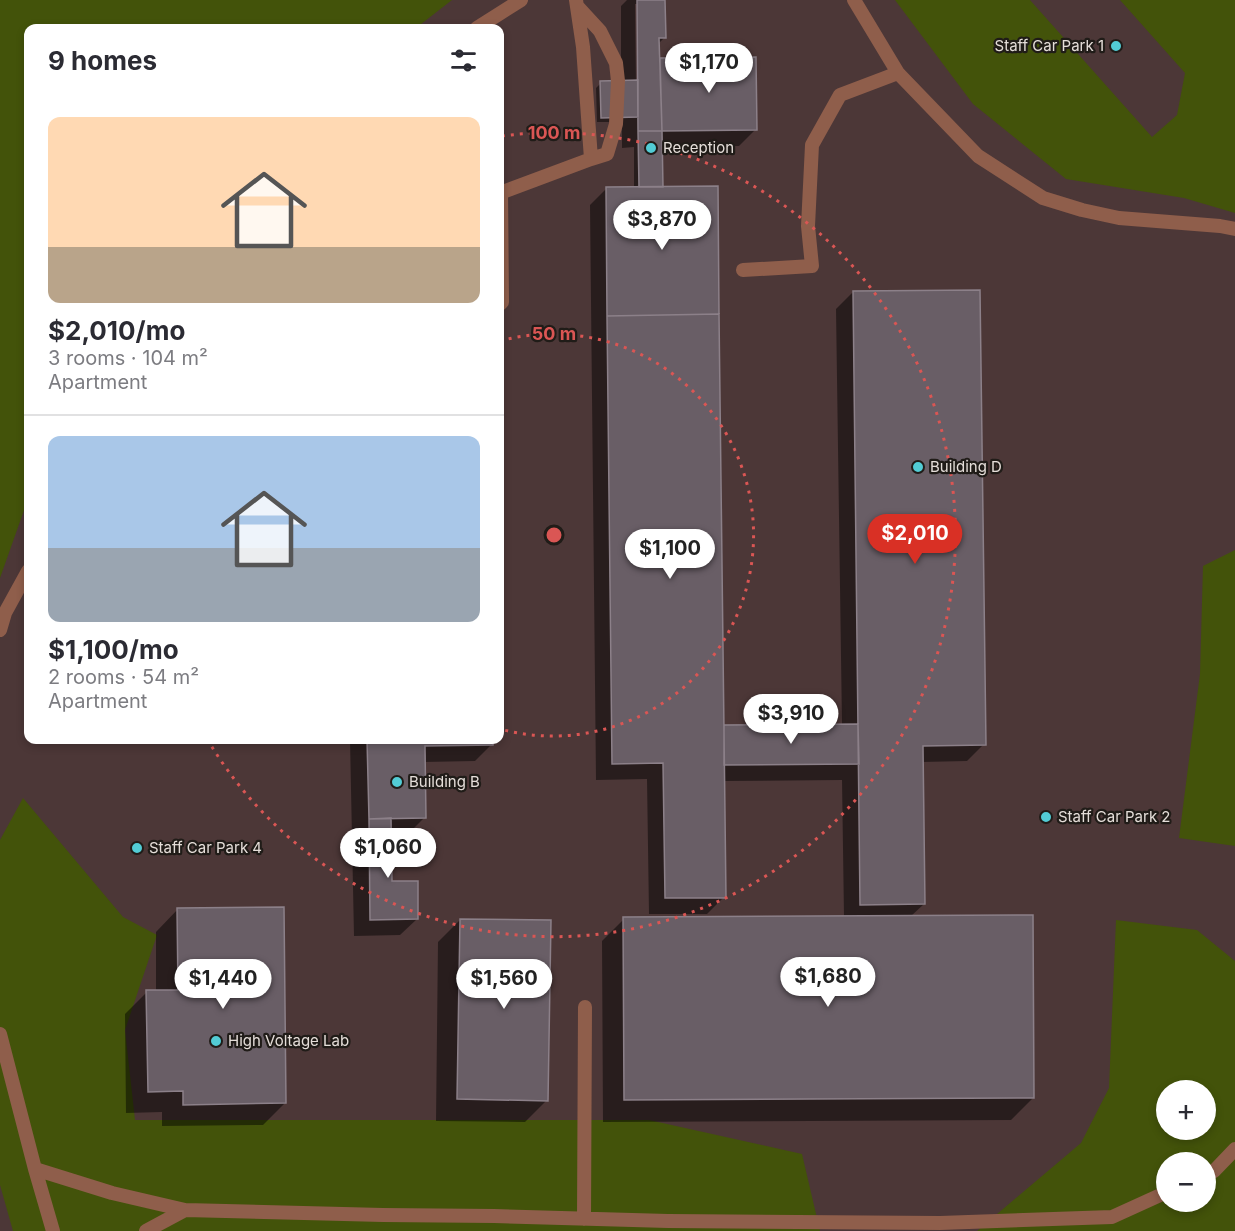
<!DOCTYPE html>
<meta charset="utf-8">
<style>
body{margin:0;font-family:Inter,sans-serif;background:#f2f2f3;color:#2b2b33;height:100vh;display:flex;flex-direction:column;font-size:22px;white-space:nowrap}
*{box-sizing:border-box;margin:0}
p{font-size:20px;color:#7c7c81}
.icon{flex:none;width:33px;height:33px;fill:none;stroke:currentColor;stroke-width:2;stroke-linecap:round;stroke-linejoin:round}
.map{position:relative;flex:1;overflow:hidden}
.drawer{position:absolute;left:24px;top:24px;width:480px;height:720px;display:flex;flex-direction:column;background:#fff;border-radius:12px;box-shadow:0 3px 9px #0003}
.drawer>*{flex:none}
.tools{position:absolute;left:1156px;top:1080px;display:grid;gap:12px}
.tools a{display:grid;place-items:center;width:60px;height:60px;border-radius:50%;background:#fff;box-shadow:0 3px 9px #0003;font-size:30px}
.price{position:absolute;translate:-50% -51px;padding:0 14px;border-radius:21px;background:#fff;color:#222;font-size:20px;line-height:39px;filter:drop-shadow(0 2px 3px #0008)}
.price::after{content:'';position:absolute;left:50%;top:36px;width:18px;height:14px;margin-left:-9px;background:inherit;clip-path:polygon(0 0,100% 0,50% 100%)}
.price.on{background:#d93025;color:#fff}
ul{padding:0;list-style:none}
li{display:grid;align-content:center;gap:12px;height:318px;padding:0 24px}
li+li{border-top:2px solid #e1e1e2}
li span{display:grid;place-items:center;height:186px;border-radius:12px;color:#555}
li>.icon{margin-inline-start:auto}
span .icon{width:108px;height:108px;fill:#fffc;stroke-width:1}
li b{font-size:26px}
h2{display:flex;justify-content:space-between;align-items:center;height:72px;padding:0 24px;font-size:26px}
.map>svg:first-child{display:block}
</style>
<div class="map">
<svg width="1235" height="1231" viewBox="0 0 1235 1231">
<rect width="100%" height="100%" fill="#3d332b"/>
<path fill="#4c3737" fill-rule="evenodd" d="M0,0H1235V1231H0ZM28,28H500V740H28ZM1167,1090H1206V1130H1167ZM1167,1162H1206V1202H1167Z"/>
<path fill="#43530a" fill-rule="evenodd" d="M0,0H452L416,28H28V499L0,578Z
M895,0H1030L1152,137L1177,115L1185,73L1120,0H1235V213L1184,198L1066,179L973,104Z
M1235,550V846L1179,838L1200,674L1203,566Z
M23,798L123,917L157,935L125,1030L135,1120H649L802,1154L820,1231H13L0,1185V840Z
M1116,920L1197,930L1235,961V1231H977L1081,1143L1109,1088ZM1167,1090H1206V1130H1167ZM1167,1162H1206V1202H1167Z"/>
<path fill="#0007" fill-rule="evenodd" d="M627,0H664L665,37L658,44V60L754,59L755,130L739,146L661,147L662,188L722,726L842,725L836,309L853,292L984,744L967,761L922,762L924,904L910,917L1033,1098L1011,1120L603,1122L602,941L624,919L844,917L842,780L723,781L724,897L707,914H649L647,779L596,780L590,205L607,188H634V147L622,148V122H597L596,88L601,83L621,82V6ZM635,4H638L639,88H636Z
M350,740H492V744L475,761L424,762L425,817L408,834H390V883L417,919L400,935L354,936Z
M178,909L285,1103L263,1125L162,1126V1112L126,1113L125,1014L147,992H156V932Z
M460,920L547,1100L525,1122L436,1121L438,942Z"/>
<path fill="#695e66" stroke="#8c8089" stroke-width="1.5" d="M637,0H665L666,38H659L662,131H638Z
M756,57L757,130L662,131L660,58Z
M638,80V117L601,118L600,81Z
M638,131H662L663,187H639Z
M718,186L719,314L607,316L606,187Z
M980,290L986,745L923,746L925,904L860,905L853,291Z
M719,314L726,898H665L663,763L612,764L607,316Z
M858,724L859,764L724,765V725Z
M367,740H493V745L425,746L426,818L369,819Z
M391,818L392,881H418V919L370,920L369,819Z
M284,907L286,1103L183,1105V1091L148,1092L146,990H178L177,908Z
M1033,915L1034,1098L624,1100L623,917Z
M460,919L551,920L548,1101L457,1099Z"/>
<g fill="none" stroke-linecap="round" stroke-linejoin="round">
<path stroke="#8f5e4b" stroke-width="14" d="M854,0L898,73L978,156L1043,198L1082,210L1119,218L1220,226L1235,229
M577,6L600,31L616,63L618,81L616,124L607,154L591,159
M477,28L521,0
M500,193L591,159L583,47L576,0
M743,270L812,266L808,226L812,145L840,95L898,73
M500,304L502,302L501,192
M0,630L5,613L28,571
M0,1034L35,1169L112,1193L185,1210L383,1215L494,1216L668,1221L940,1223L1112,1217L1167,1192
M35,1169L53,1231
M1206,1175L1214,1171L1235,1149
M584,1219L585,1007
M146,1231L185,1210"/>
</g>
<g fill="none" stroke="#da5654" stroke-width="3" stroke-dasharray="3 6">
<path d="M500 341A201 201 0 1 1 500 729"/>
<path d="M502 136A402 402 0 1 1 209 742"/>
</g>
<g fill="#52ccd5" stroke="#201c18" stroke-width="2">
<circle cx="1116" cy="46" r="6"/>
<circle cx="651" cy="148" r="6"/>
<circle cx="918" cy="467" r="6"/>
<circle cx="397" cy="782" r="6"/>
<circle cx="1046" cy="817" r="6"/>
<circle cx="137" cy="848" r="6"/>
<circle cx="216" cy="1041" r="6"/>
</g>
<g text-anchor="middle" stroke-width="4.5" stroke-linejoin="round" paint-order="stroke">
<g font-size="15" fill="#e5ded9" stroke="#201c18" text-anchor="start">
<text x="1104" y="51" text-anchor="end">Staff Car Park 1</text>
<text x="663" y="153">Reception</text>
<text x="930" y="472">Building D</text>
<text x="409" y="787">Building B</text>
<text x="1058" y="822">Staff Car Park 2</text>
<text x="149" y="853">Staff Car Park 4</text>
<text x="228" y="1046">High Voltage Lab</text>
</g>
</g>
<circle cx="554" cy="535" r="9" fill="#da5654" stroke="#201c18" stroke-width="3"/>
<g font-size="18" text-anchor="middle" font-weight="bold" fill="#da5654" stroke="#201c18" stroke-width="4.5" stroke-linejoin="round" paint-order="stroke">
<text x="554" y="139">100 m</text>
<text x="554" y="340">50 m</text>
</g>
</svg>
<div class="tools">
<a>+</a>
<a>−</a>
</div>
<b class="price" style="left:709px;top:94px">$1,170</b>
<b class="price" style="left:662px;top:251px">$3,870</b>
<b class="price on" style="left:915px;top:565px">$2,010</b>
<b class="price" style="left:670px;top:580px">$1,100</b>
<b class="price" style="left:791px;top:745px">$3,910</b>
<b class="price" style="left:388px;top:879px">$1,060</b>
<b class="price" style="left:828px;top:1008px">$1,680</b>
<b class="price" style="left:223px;top:1010px">$1,440</b>
<b class="price" style="left:504px;top:1010px">$1,560</b>
<section class="drawer">
<h2>9 homes<svg class="icon" aria-label="filters" viewBox="0 0 24 24"><path d="M4 7h16M4 17h16"/><circle cx="9" cy="7" r="2"/><circle cx="15" cy="17" r="2"/></svg></h2>
<ul>
<li><span style="background:linear-gradient(#ffd9b3 70%,#b9a48a 0)"><svg class="icon" aria-label="home" viewBox="0 0 24 24"><path d="M3 11l9-7 9 7M6 9v11h12V9"/></svg></span><div><b>$2,010/mo</b><p>3 rooms · 104 m²</p><p>Apartment</p></div></li>
<li><span style="background:linear-gradient(#a9c7e8 60%,#9aa5b1 0)"><svg class="icon" aria-label="home" viewBox="0 0 24 24"><path d="M3 11l9-7 9 7M6 9v11h12V9"/></svg></span><div><b>$1,100/mo</b><p>2 rooms · 54 m²</p><p>Apartment</p></div></li>
</ul>
</section>
</div>
